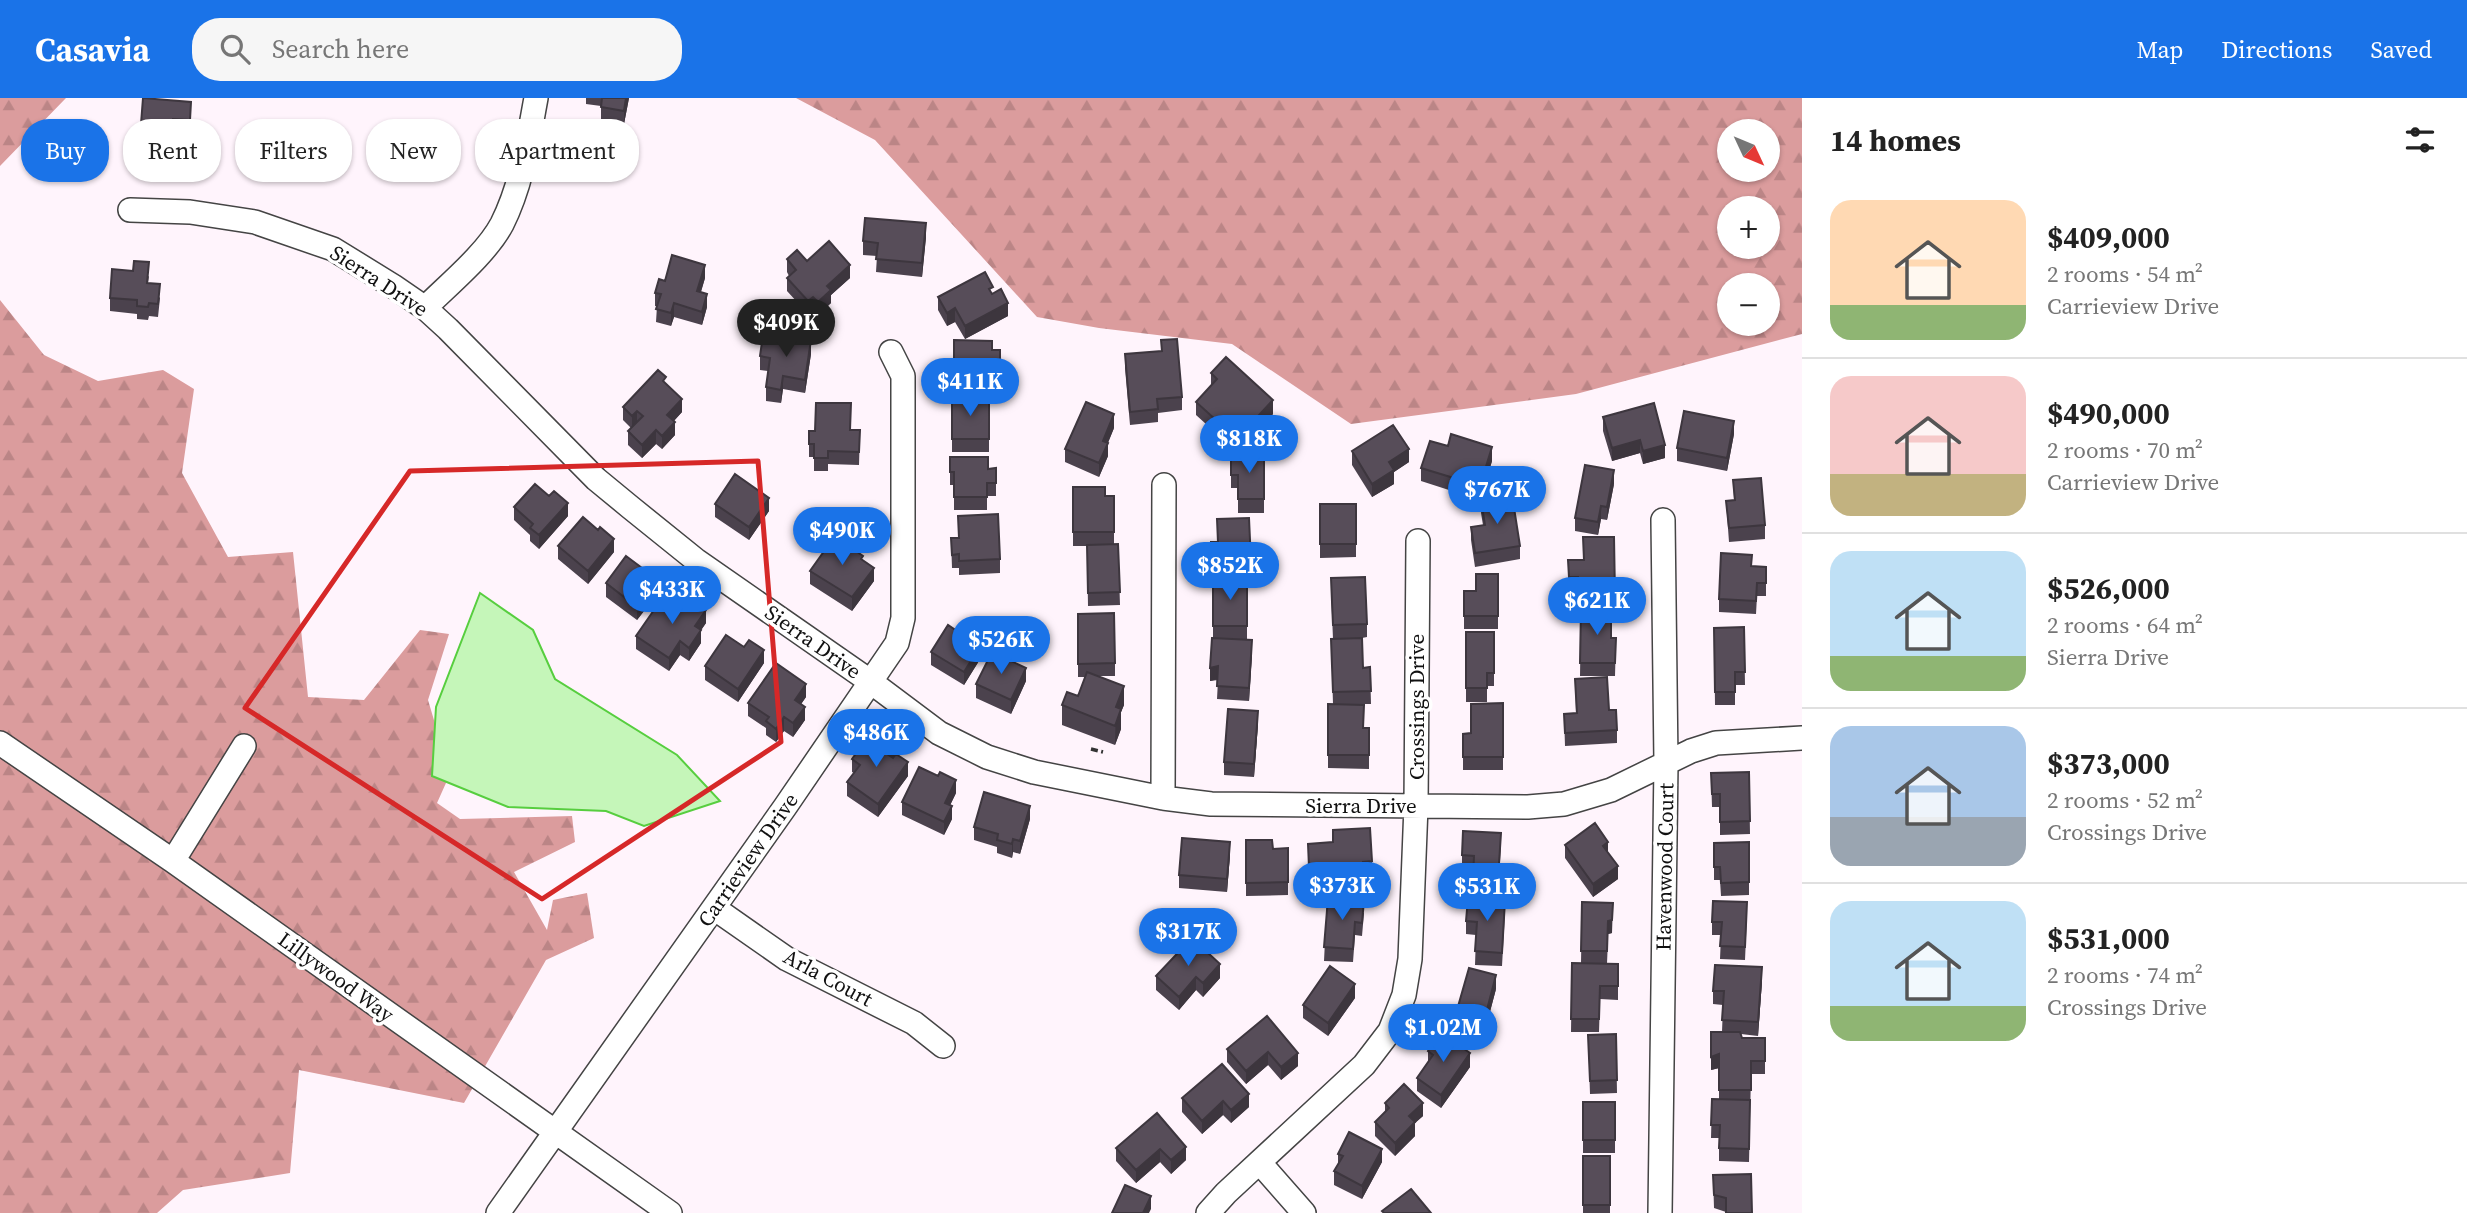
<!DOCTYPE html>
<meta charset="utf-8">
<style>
body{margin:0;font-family:"Source Serif 4",serif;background:#f6f6f6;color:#222;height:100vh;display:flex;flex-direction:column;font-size:26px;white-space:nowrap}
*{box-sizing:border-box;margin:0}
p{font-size:23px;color:#767676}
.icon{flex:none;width:38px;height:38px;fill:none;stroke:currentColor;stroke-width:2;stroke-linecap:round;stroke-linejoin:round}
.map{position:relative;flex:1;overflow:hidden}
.sheet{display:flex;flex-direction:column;background:#fff;width:665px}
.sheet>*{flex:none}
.banner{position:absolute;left:21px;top:21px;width:665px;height:63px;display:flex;gap:14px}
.needle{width:46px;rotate:134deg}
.controls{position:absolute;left:1717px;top:21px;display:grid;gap:14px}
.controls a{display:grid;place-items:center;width:63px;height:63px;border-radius:50%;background:#fff;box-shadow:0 2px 5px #0004;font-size:35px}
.price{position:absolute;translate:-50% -60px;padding:0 16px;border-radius:24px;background:#1a73e8;color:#fff;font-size:23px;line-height:46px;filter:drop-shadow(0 2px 4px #0008)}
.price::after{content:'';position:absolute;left:50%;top:42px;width:21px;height:16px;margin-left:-10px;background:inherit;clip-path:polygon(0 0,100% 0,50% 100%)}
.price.active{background:#222;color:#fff}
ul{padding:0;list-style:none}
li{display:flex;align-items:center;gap:21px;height:175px;padding:0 28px}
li+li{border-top:2px solid #e0e0e0}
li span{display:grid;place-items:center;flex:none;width:196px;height:140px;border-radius:21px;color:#555}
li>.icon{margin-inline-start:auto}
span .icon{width:84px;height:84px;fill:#fffc;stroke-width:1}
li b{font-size:30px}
h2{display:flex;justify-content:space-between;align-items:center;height:84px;padding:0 28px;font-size:30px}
.tag{padding:0 24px;border-radius:28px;background:#fff;box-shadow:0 2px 5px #0004;font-size:24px;line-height:63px}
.tag.active{background:#1a73e8;color:#fff}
header{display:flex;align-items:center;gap:42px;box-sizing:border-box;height:98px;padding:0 35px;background:#1a73e8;color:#fff}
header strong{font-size:33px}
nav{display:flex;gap:38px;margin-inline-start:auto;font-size:24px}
.search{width:490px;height:63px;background:#f6f6f6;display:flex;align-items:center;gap:18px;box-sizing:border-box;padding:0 24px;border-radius:28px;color:#767676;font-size:26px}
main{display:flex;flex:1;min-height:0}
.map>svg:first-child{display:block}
</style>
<header>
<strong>Casavia</strong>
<div class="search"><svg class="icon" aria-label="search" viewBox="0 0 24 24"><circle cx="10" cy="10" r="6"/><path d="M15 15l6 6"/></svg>Search here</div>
<nav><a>Map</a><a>Directions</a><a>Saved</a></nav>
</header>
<main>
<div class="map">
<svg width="1802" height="1115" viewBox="0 0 1802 1115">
<defs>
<pattern id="forest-firs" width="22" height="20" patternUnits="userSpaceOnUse" patternTransform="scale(1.75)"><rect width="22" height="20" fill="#db9c9d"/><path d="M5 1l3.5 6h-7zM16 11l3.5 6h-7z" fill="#bb8586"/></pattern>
</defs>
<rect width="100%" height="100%" fill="#fff4fc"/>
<path fill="url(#forest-firs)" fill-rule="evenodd" d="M0,0H66L0,68Z
M796,0H1802V236L1576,296L1351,326L1232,246L1099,230L1037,219L875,42ZM1768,33V72H1729V33ZM1768,110V149H1729V110ZM1768,187V226H1729V187Z
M0,202L44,257L98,283L163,272L194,291L182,375L228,459L293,454L308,599L364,602L420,532L449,536L428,602L450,676L437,705L460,721L572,718L575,744L514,774L547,832L553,802L587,795L594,840L546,862L464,1005L299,972L290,1075L183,1092L157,1115H0Z"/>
<path fill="#c5f6b9" stroke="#57ce3f" stroke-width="2" d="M480,495L533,532L555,581L677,657L720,703L644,728L606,713L508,709L432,678L436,609Z"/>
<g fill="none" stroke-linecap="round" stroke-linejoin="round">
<defs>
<path id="minor" d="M130,112L190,114L255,124L333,151L393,188L425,210L448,231L596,381L630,409L697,463L871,584L939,635L987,659L1034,674L1163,700L1211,706L1528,709L1564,706L1611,692L1691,653L1716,645L1802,640
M425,210C449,186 486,156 502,126C522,86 528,43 536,0
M0,645L173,763L670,1115
M1163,700L1164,387
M173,763L244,648
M714,810L787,861L914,925L943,948
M1260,1065L1304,1115
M498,1115L785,709L897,545L903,520V278L891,254
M1208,1115L1226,1095L1364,967L1390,933L1404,897L1410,861L1416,708L1418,443
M1660,1115L1666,665L1663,422"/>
</defs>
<use href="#minor" stroke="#444" stroke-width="26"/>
<path stroke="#333" stroke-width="3.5" stroke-dasharray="7 3.5" stroke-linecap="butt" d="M1091,651L1103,654"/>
<use href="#minor" stroke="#fff" stroke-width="23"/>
</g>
<path fill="#4b424d" d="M586,0H629L624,26L601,22V8L586,6Z
M191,4L190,35L173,34L171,55L140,53V39Z
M926,139L922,179L876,174L877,158L863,157V143Z
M787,161L807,163L850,180L831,197V205L818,217L813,212L808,216L787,193V180L789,178L787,174Z
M149,178L148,185L160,200L158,219L149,218L148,222L137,221V216L110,213V200Z
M705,180L701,194L707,209L702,227L674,219L671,228L656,224L657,208H655V195Z
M993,196L1008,218L965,241L955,224L947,228L938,212V199Z
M954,242L992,252H1000V280H992L991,294H954Z
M1161,242L1182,299V312L1158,315V324L1130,327L1125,270V256L1161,253Z
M811,256L805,295L783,291L781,305L766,303V289L768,273L760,272V258Z
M1211,275L1273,316L1237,354L1196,317V304L1211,288Z
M666,286L682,314L674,323L675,337L662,351L656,346L642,360L628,347V333L631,330L623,322V309Z
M952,300H989V354H952Z
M1603,319L1665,360L1643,366L1640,355L1612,363L1603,333Z
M1114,330L1108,345V358L1099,379L1065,364V351Z
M860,332L859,367L828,366V373H814V359H809V333Z
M1734,336L1727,373L1677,363V350Z
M1352,353L1409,364L1394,374V386L1372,399L1352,367Z
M1231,355H1264V415H1238V390H1231Z
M950,359L988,371L996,370V398H987V412H954V387H950Z
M1492,363L1480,402L1421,383V370Z
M1733,382L1765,427V441L1729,444L1726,403L1734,402Z
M1614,386L1607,422L1601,421L1598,437L1575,433V420Z
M1073,389L1105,398H1114V446H1118L1120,507L1088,508L1087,448H1073Z
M1481,402L1520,448V461L1475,469L1471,442V429L1483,427L1481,415Z
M715,406L769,413L749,442L715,419Z
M1320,406H1356V459L1320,460Z
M514,409L568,418L539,451L530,443V437L514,422Z
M1217,421L1251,464V478L1212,480L1211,444H1217Z
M1614,439L1615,512H1609L1611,540H1616L1615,578H1580L1581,513H1578V493H1569L1568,462H1583Z
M951,440L1000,461V475L959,477V470H952Z
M558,448L614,454L588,486L558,461Z
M1752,468L1766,469V498H1757L1756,516L1719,514V501Z
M810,473L874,483L852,513L810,486Z
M1498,476V531H1464V493H1476Z
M1213,480H1247V541L1252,555L1249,603L1217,601L1218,582L1210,583L1213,540Z
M606,485L658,495L637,522L606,499Z
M1331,493L1367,526V539L1362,540L1363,570L1370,569L1371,606H1360L1363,630H1369V671L1328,670V606H1333L1331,541H1333Z
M675,512L706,525L701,532V545L689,563L680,557L669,573L636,551V538Z
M1078,516L1115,565V578H1099L1124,607L1121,614V631L1115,647L1062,627V607L1078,598L1085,579H1078Z
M1744,529L1745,587H1735V607H1715L1714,530Z
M957,533L977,542L982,558L964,587L931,567V554Z
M1466,534H1494V588H1487V604H1466Z
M744,549L764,565L738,604L705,582V568Z
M1575,581L1617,632V645L1565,648L1564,616L1576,615Z
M1026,583L1011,616L976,600V586Z
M806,599L801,606L805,622L793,639L784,633L776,644L766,637V630L748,618V605Z
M1503,605V672H1463V636L1471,635Z
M1258,626L1254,679L1224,677V664Z
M870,651L894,658L908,678L878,719L847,698V684L854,675L852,674V661Z
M1749,674L1750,736L1720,737V709H1712L1711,675Z
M956,695L950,707L952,721L944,737L902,717V704Z
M1030,721L1020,756L1013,754L1012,760L997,755V749L974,742V729Z
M1333,732L1372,763V777H1364L1365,799L1342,801L1364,815L1362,838L1355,837L1353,864L1324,863L1327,802H1325L1324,781L1309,782L1308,746L1333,744Z
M1246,742L1273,751L1288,750V797L1246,798Z
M1749,744V797L1721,798L1720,782H1714V745Z
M1565,747L1618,781L1593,799L1565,760Z
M1501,748L1498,794L1473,793V771L1462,770V757Z
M1230,757L1227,794L1179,790V777Z
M1582,804L1612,835L1608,836L1607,865L1618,866V902L1600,901L1599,934H1571L1572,865H1581Z
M1505,815L1502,868L1475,867L1476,837L1466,836V823Z
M1747,817L1745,862L1720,861L1721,837H1712V824Z
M1156,878L1220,880L1203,899L1196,892L1179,912L1156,892Z
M1762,883L1758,938L1741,936L1742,940H1765V976H1751L1749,1064L1719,1063V1040H1711L1712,1001H1719V970L1711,972L1722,934L1723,907L1713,906V893Z
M1496,891L1483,940L1455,933V919Z
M1355,900L1328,938L1303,920V907Z
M1616,936L1617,995L1590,996L1588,937Z
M1227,951L1298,955V968L1281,982L1268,967L1246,986L1227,964Z
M1428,953L1470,969L1441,1010L1417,993V980L1428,965Z
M1222,966L1249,1009L1231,1025L1223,1017L1202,1036L1182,1014V1000Z
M1583,1004H1615V1055H1583Z
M1385,1005L1423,1018L1415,1025V1038L1395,1058L1375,1038V1024L1385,1015Z
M1157,1015L1186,1062L1171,1076L1160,1064L1136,1085L1116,1063V1050Z
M1338,1056L1382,1064L1362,1101L1334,1087V1073L1338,1066Z
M1583,1058H1610V1115H1583Z
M1713,1077L1752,1115L1726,1114L1714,1110Z"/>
<path fill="#3d363e" d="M626,0H629L624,26V13Z
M173,21V34L171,55V42Z
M926,125V139L922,179V165Z
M705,167V180L697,206V193Z
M850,167V180L831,197V205L818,217V204L827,188Z
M707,196V209L702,227V214Z
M813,199V212L808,216V203Z
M674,205V219L671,228V215Z
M1008,205V218L965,241V228Z
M955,210V224L947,228V215Z
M811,242V256L805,295V282Z
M783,278V291L781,305V292Z
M682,301V314L667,330V317Z
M1273,302V316L1237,354V341Z
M637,313V326L632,331V318Z
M1114,316V330L1103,356V343Z
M1734,323V336L1727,373V360Z
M675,324V337L662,351V338Z
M656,332V346L642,360V347Z
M1640,342V355L1612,363V350Z
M1108,345V358L1099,379V365Z
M1665,347V360L1643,366V353Z
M1492,349V363L1480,402V388Z
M1409,351V364L1394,374V386L1372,399V386L1389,364Z
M1614,372V386L1607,422V409Z
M769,400V413L749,442V429Z
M568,405V418L539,451V437Z
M1601,408V421L1598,437V424Z
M614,441V454L588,486V473Z
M874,470V483L852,513V499Z
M658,482V495L637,522V509Z
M706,512V525L695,541V528Z
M701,532V545L689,563V550Z
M977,532V545L972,539Z
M1252,542V555L1249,603V590Z
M680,543V557L669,573V560Z
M982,545V558L964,587V574Z
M764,552V565L738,604V591Z
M1218,568V581L1210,583V570Z
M1026,570V583L1011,616V602Z
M806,586V599L795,615V602Z
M1124,588V607L1121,614V631L1115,647L1116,609Z
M805,609V622L793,639V625Z
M1258,613V626L1254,679V666Z
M784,619V633L776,644V631Z
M894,646V660L887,669V656Z
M908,664V678L878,719V706Z
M956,682V695L945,718V705Z
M952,708V721L944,737V724Z
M1030,708V721L1020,756V743Z
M1013,741V754L1012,760V746Z
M1230,744V757L1227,794V781Z
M1608,744V757L1603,748Z
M1618,768V781L1593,799V786Z
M1613,805L1612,835L1608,836L1607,866L1608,823Z
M1220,866V880L1203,899V885Z
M1762,869V883L1758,938V924Z
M1496,877V891L1483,940V927Z
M1196,879V892L1179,912V899Z
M1355,886V900L1328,938V925Z
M1268,954V967L1246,986V973Z
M1298,955V968L1281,982V969Z
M1470,955V969L1441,1010V997Z
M1719,956V970L1711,972V959Z
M1249,996V1009L1231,1025V1012Z
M1223,1003V1017L1202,1036V1023Z
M1423,1005V1018L1415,1025V1038L1395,1058V1045L1409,1018Z
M1186,1049V1062L1171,1076V1062Z
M1160,1051V1064L1136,1085V1072Z
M1382,1051V1064L1362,1101V1088Z
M1151,1098V1111L1149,1115H1143Z"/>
<path fill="#574d59" stroke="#3d363e" stroke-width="2" d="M143,0L191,4L190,22L173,21L171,42L140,39Z
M602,0H626L624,13L601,9Z
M865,120L926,125L922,165L876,161L878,145L863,143Z
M829,143L850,167L827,188L831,192L818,204L813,199L808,203L787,180L796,172L787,161L797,152L807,163Z
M672,157L705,167L697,193L707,196L702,214L674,205L671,215L656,211L661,196L655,195L659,181L665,183Z
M134,163L149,164L147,185L160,186L158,206L149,205L148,209L137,208V202L110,200L112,171L133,173Z
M985,174L993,189L989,191L992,196L1001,191L1008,205L965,228L955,210L947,215L938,199Z
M773,237L811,242L805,282L783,278L781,292L766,289L770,260L760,258L762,244L772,245Z
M1177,241L1182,299L1157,301L1158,311L1130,314L1125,256L1162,253L1161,242Z
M954,242L992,243V252H1000V267H992L991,281H954Z
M1226,259L1273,302L1237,341L1196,304L1217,281L1211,275Z
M658,272L666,279L663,283L682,301L667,317L675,324L662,338L656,332L642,347L628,333L643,318L637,313L632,318L623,309Z
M952,300H989V341H952Z
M1086,304L1114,316L1103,343L1108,345L1099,365L1065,351Z
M816,305H851L850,332H860L859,354L828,353V360H814V346H809V333H815Z
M1654,305L1665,347L1643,353L1640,342L1612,350L1603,319Z
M1684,313L1734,323L1727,360L1677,350Z
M1393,327L1409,351L1389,364L1394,372L1372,386L1352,353Z
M1451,336L1492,349L1480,388L1421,370L1430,343L1448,348Z
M1231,355H1264V401H1238V377H1231Z
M950,359H988V371L996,370V385H987V399H954V374H950Z
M1585,367L1614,372L1607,409L1601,408L1598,424L1575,420Z
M735,376L769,400L749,429L715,406Z
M1761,380L1765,427L1729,430L1726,403L1735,402L1733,382Z
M535,386L549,398L554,393L568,405L539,437L530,430L533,426L514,409Z
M1073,389H1105V398H1114V434H1073Z
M1512,397L1520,448L1475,455L1471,429L1485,427L1481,402Z
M1320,406H1356V446H1320Z
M998,416L1000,461L959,463V456L952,457L951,440H959L958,418Z
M583,419L598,432L600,429L614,441L588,473L558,448Z
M1249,420L1251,464L1212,467L1211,444H1218L1217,421Z
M835,438L863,458L861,461L874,470L852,499L810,473Z
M1583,439H1614L1615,498L1578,499V479H1569L1568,462H1584Z
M1118,446L1120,494L1088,495L1087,447Z
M1721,455L1752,457L1751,468L1766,469V485H1757L1756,503L1719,501Z
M626,458L658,482L637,509L606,485Z
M1476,476H1498V518H1464V493H1476Z
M1365,479L1367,526L1333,527L1331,480Z
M1213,480H1247V528H1213Z
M669,497L675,502L672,510L678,514L689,500L706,512L695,528L701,532L689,550L680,543L669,560L636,538L663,499Z
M1581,511L1611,512V540H1616L1615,565H1580Z
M1114,515L1115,565L1078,566V516Z
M963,524L977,532L972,539L982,545L964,574L931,554L948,527L957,533Z
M1744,529L1745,574H1735V594H1715L1714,530Z
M1466,534H1494V575H1487V590H1466Z
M726,537L744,549L749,542L764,552L738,591L705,568Z
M1212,540L1252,542L1249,590L1217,588L1218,568L1210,570Z
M1362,540L1363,570L1370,569L1371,593L1333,594L1331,541Z
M992,554L1026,570L1011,602L976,586Z
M776,565L806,586L795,602L805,609L793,625L784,619L776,631L766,623L769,619L748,605Z
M1087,574L1124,588L1116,609L1121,611L1115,628L1062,607L1067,594L1078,598Z
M1607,579L1609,612H1616L1617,632L1565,635L1564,616L1577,615L1575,581Z
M1503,605V659H1463V636L1471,635V606Z
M1328,606L1364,607L1363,630H1369V657H1328Z
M1228,611L1258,613L1254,666L1224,664Z
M880,637L894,646L887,656L893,660L896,656L908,664L878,706L847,684L860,667L852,661L863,646L870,651Z
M919,669L938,678L940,674L956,682L945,705L952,708L944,724L902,704Z
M1749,674L1750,723L1720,724V696H1712L1711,675Z
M984,694L1030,708L1020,743L1013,741L1012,746L997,742L998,736L974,729Z
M1595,725L1608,744L1603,748L1618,768L1593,786L1565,747Z
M1370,730L1372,763L1363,764L1365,786L1325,788L1324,768L1309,769L1308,746L1333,744V732Z
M1463,733L1501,735L1498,781L1473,779L1474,758L1462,757Z
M1182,740L1230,744L1227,781L1179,777Z
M1246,742H1272L1273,751L1288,750V784L1246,785Z
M1749,744V784L1721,785L1720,769H1714V745Z
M1328,800L1364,802L1362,825L1355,824L1353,851L1324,849Z
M1468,800L1505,802L1502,855L1475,853L1477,824L1466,823Z
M1713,803L1747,804L1745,849L1720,848L1722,824H1712Z
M1582,804L1613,805L1612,822L1608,823L1607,853H1581Z
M1192,840L1220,866L1203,885L1196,879L1179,899L1156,878Z
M1572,865L1618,866V888H1600L1599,921H1571Z
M1715,867L1762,869L1758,924L1722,922L1724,893H1713Z
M1330,868L1355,886L1328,925L1303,907Z
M1469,870L1496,877L1483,927L1455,919Z
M1267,918L1298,955L1281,969L1268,954L1246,973L1227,951Z
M1711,934H1740L1742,940H1765V963H1751V992H1719V956L1711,959Z
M1441,935L1470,955L1441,997L1417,980L1433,957L1428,953Z
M1616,936L1617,982L1590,983L1588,937Z
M1222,966L1249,996L1231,1012L1223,1003L1202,1023L1182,1000Z
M1404,986L1423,1005L1409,1018L1415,1024L1395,1045L1375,1024L1389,1010L1385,1005Z
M1712,1001L1750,1002L1749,1051L1719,1050L1720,1027H1711Z
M1583,1004H1615V1042H1583Z
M1157,1015L1186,1049L1171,1062L1160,1051L1136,1072L1116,1050Z
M1349,1034L1382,1051L1362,1088L1334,1073L1343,1058L1338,1056Z
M1583,1058H1610V1107H1583Z
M1751,1076L1752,1115H1726V1100L1714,1097L1713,1077Z
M1125,1087L1151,1098L1143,1115H1112Z
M1411,1091L1431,1115H1384L1382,1113Z"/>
<path fill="none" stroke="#d62828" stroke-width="5" stroke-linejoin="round" d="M758,363L781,644L542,801L245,610L410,373Z"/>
<g text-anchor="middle" stroke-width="7" stroke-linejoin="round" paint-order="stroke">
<g font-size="21" fill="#111" stroke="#fff">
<text transform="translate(379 183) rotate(33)" y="7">Sierra Drive</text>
<text transform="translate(813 544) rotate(35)" y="7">Sierra Drive</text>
<text transform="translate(1417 609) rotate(-90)" y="7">Crossings Drive</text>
<text x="1361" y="715">Sierra Drive</text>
<text transform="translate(748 762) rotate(-55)" y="7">Carrieview Drive</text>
<text transform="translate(1665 769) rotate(-89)" y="7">Havenwood Court</text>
<text transform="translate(336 879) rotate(36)" y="7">Lillywood Way</text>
<text transform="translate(828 880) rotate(28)" y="7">Arla Court</text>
</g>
</g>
</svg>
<div class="controls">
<a><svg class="needle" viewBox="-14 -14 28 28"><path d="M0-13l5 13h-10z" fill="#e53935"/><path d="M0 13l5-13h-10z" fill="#767676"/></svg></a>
<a>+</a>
<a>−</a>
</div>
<b class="price active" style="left:786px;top:261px">$409K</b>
<b class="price" style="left:970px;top:320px">$411K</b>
<b class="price" style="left:1249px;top:377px">$818K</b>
<b class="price" style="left:1497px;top:428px">$767K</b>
<b class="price" style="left:842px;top:469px">$490K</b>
<b class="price" style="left:1230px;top:504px">$852K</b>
<b class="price" style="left:672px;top:528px">$433K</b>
<b class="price" style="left:1597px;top:539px">$621K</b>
<b class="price" style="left:1001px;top:578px">$526K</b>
<b class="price" style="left:876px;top:671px">$486K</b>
<b class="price" style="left:1342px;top:824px">$373K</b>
<b class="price" style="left:1487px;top:825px">$531K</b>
<b class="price" style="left:1188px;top:870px">$317K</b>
<b class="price" style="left:1443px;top:966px">$1.02M</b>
<div class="banner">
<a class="tag active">Buy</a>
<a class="tag">Rent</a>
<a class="tag">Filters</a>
<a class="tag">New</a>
<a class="tag">Apartment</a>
</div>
</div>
<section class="sheet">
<h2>14 homes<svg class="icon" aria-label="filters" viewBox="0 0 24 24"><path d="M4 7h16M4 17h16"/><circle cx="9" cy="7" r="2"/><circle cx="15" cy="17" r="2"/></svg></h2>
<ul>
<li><span style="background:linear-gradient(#ffd9b3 75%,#8fb573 0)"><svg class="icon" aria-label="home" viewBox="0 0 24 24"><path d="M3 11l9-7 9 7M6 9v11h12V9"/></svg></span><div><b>$409,000</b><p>2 rooms · 54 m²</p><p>Carrieview Drive</p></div></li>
<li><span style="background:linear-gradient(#f6c9c9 70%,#c2b280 0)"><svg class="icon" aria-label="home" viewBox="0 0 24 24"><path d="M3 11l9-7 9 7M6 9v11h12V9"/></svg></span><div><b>$490,000</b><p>2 rooms · 70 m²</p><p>Carrieview Drive</p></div></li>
<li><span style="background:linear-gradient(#bfe0f5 75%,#8fb573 0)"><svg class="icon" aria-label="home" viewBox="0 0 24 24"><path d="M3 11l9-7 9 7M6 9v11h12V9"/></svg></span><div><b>$526,000</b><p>2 rooms · 64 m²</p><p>Sierra Drive</p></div></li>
<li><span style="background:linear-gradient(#a9c7e8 65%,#9aa5b1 0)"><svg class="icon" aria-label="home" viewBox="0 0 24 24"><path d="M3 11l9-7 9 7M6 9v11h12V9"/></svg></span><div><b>$373,000</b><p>2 rooms · 52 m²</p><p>Crossings Drive</p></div></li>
<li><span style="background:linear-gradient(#bfe0f5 75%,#8fb573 0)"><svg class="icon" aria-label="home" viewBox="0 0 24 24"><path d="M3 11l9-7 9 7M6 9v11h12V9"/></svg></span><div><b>$531,000</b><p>2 rooms · 74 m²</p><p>Crossings Drive</p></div></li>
</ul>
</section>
</main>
